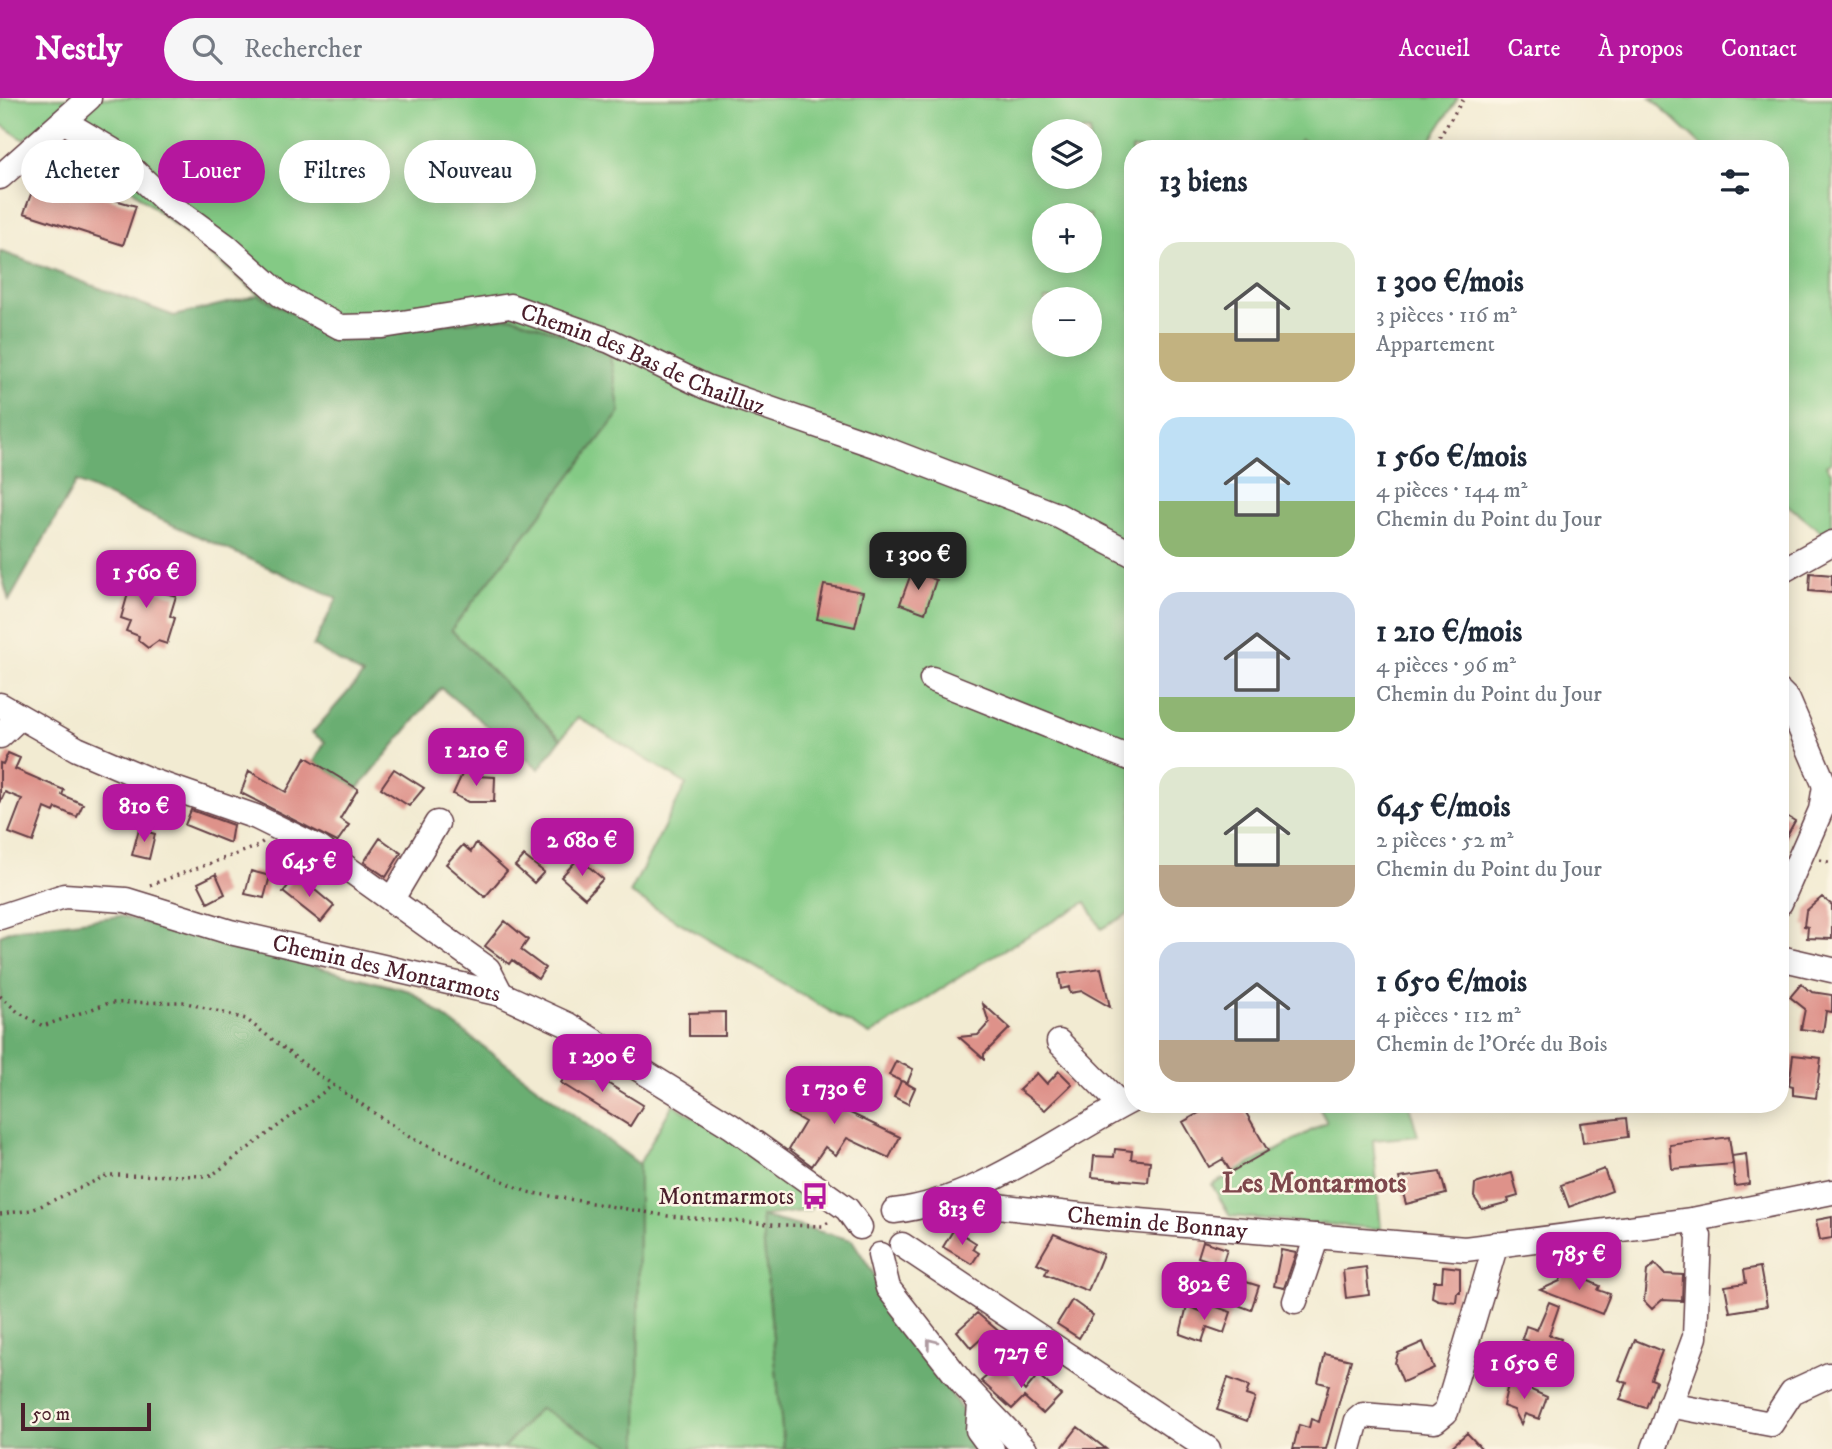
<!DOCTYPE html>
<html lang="fr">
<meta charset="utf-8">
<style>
body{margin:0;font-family:"IM FELL DW Pica",serif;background:#f6f6f7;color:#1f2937;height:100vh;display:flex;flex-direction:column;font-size:26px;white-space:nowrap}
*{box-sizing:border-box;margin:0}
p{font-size:23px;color:#747a83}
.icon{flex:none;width:38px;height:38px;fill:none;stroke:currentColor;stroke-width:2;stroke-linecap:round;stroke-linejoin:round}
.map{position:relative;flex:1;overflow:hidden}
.drawer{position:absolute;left:1124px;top:42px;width:665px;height:973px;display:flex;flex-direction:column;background:#fff;border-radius:28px;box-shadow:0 4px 18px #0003}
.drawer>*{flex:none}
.top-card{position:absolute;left:21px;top:42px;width:665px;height:63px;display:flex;gap:14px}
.fabs{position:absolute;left:1032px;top:21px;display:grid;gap:14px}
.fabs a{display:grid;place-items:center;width:70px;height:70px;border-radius:50%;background:#fff;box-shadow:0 4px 18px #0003;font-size:35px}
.scale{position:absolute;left:21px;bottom:18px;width:130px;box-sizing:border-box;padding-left:7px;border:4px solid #4a1f2b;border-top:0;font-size:19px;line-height:24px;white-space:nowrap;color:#4a1f2b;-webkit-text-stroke:5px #fcf5e5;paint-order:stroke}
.price{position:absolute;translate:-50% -60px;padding:0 16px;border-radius:14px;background:#b5179e;color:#fff;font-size:23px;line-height:46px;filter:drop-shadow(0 2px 4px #0008)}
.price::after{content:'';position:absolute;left:50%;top:42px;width:21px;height:16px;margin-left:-10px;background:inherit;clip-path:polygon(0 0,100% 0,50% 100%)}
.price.current{background:#222;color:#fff}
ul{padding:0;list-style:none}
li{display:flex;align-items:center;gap:21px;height:175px;padding:0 35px}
li span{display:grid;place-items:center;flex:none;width:196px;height:140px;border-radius:21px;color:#555}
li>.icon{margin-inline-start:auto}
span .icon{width:84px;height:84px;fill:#fffc;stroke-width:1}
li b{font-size:30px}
h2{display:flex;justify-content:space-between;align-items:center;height:84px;padding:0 35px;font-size:30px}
.tag{padding:0 24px;border-radius:32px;background:#fff;box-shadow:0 4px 18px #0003;font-size:24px;line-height:63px}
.tag.current{background:#b5179e;color:#fff}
header{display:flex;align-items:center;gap:42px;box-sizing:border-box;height:98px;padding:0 35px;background:#b5179e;color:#fff}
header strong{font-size:33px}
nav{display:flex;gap:38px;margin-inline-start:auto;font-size:24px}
.search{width:490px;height:63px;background:#f6f6f7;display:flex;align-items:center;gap:18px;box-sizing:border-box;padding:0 24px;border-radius:38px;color:#747a83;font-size:26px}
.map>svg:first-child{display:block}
</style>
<header>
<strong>Nestly</strong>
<div class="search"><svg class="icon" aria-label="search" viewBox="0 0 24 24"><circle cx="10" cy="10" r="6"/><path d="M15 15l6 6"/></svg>Rechercher</div>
<nav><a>Accueil</a><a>Carte</a><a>À propos</a><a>Contact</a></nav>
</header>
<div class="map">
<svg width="1832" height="1351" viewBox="0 0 1832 1351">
<rect width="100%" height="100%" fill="#fcf5e5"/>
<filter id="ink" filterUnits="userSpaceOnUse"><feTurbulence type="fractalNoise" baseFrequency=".0143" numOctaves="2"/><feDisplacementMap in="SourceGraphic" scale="14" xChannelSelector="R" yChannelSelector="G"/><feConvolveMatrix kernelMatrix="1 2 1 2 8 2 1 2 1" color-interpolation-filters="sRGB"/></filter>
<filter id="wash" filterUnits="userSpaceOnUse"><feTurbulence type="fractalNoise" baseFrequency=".00686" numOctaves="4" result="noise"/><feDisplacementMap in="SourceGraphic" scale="28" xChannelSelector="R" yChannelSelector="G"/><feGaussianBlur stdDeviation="1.57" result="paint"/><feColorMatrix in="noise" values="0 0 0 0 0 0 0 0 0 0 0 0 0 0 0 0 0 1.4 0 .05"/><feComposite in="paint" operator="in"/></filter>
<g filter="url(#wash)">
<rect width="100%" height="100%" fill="#f2ebd2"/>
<path fill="#84ca85" stroke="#677458" stroke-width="2" fill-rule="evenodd" d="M0,0H1458L1425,51H1318L1301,41L1295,51H1132V814L1101,831L1086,804L983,864L870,937L630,795L686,686L578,619L561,641L451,532L620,314L334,239L259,197L48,22L24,42L0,26ZM1045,33H1090V79H1045ZM1045,117H1090V163H1045ZM1045,201H1090V247H1045Z
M1651,0H1832V363L1826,367L1832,375V439L1829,440L1780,401V51H1705Z
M673,1006L771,1067L768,1072L784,1083L787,1079L818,1098L810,1112L761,1118L784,1351H638L639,1066Z
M1317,1006H1409L1418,1038L1373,1042L1381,1131L1230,1118L1212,1087L1327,1024Z
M540,1310L613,1351H502Z"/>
<path fill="#6bae72" stroke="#5a664e" stroke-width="2" d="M0,153L174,218L259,197L334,238L513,219L609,252L620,314L451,532L561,641L539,671L441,590L358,691L314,664L325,644L312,635L363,577L313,548L337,500L76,384L9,503L0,471Z
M120,818L410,893L639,1066L638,1351H613L540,1310L502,1351H0V837L11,832Z
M761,1118L852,1142L965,1317L1003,1351H784Z"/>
<g id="blocks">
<path fill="#de928a" d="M37,80L136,108L123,147L24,115Z
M113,473L143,482L141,488L176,498L170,518L175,520L167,546L158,543L148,550L138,542L139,538L126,533L130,523L121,520L129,492L109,486Z
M912,473L936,482L925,515L900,506Z
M1810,475L1832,477V495L1809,493Z
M824,487L863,494L855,529L817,521Z
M8,655L20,660L15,671L64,692L62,697L83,706L77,719L56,710L54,714L45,710L33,744L9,735L22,701L5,694L0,705V665L3,666Z
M306,659L358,691L340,721L349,727L337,744L241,695L249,673L286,694Z
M394,671L424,690L409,708L381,690Z
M464,672L475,678L495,679L494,704H468L453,696Z
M191,712L233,727L230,745L185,727Z
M1780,714L1795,723L1780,750Z
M139,731L155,736L149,761L132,757Z
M380,740L401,755L386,779L364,764Z
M476,745L507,773L485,799L446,766L463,747L471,754Z
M524,758L544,774L534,785L515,768Z
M579,760L603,781L585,800L561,779Z
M251,773L270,778L264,800L245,796Z
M216,776L225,796L208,805L198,785Z
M297,777L334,808L321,824L283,794Z
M1822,799L1832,807V841L1807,840L1808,829L1804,828L1806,813Z
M505,823L528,842L521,852L545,870L538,881L512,862L509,866L485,848Z
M1101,870L1110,909L1082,893L1070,895L1069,889L1061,891L1059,876Z
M1801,886L1812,894L1832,897V914L1826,913L1823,934L1801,931L1805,911L1790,899Z
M983,906L1010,930L984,956V961L959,939L978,937L989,925Z
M725,914V938H689V915Z
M1793,957L1821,960L1816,1000L1793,997V988L1789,987Z
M896,963L913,971L907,986L902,983L915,990L908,1006L894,999L901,983L889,977Z
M573,964L643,1007L630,1028L561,985Z
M1059,973L1072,986L1045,1012L1019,992L1037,975L1047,986Z
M810,981L849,1004L844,1012L900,1039L889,1060L847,1040L836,1057L825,1049L812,1068L789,1051L805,1024L789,1015Z
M1215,1006H1241L1268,1053L1231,1074L1223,1061L1209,1069L1183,1024Z
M1626,1020L1628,1039L1583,1045L1580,1025Z
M1729,1039L1733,1066L1732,1058L1746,1056L1749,1086L1735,1088L1733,1066L1672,1071L1670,1047Z
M1115,1051L1132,1053L1131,1061L1150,1063L1148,1084L1092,1079L1094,1058L1114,1059Z
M1604,1071L1612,1093L1569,1109L1561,1087Z
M1440,1074L1446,1096L1406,1106L1399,1080Z
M1512,1075L1518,1098L1508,1101L1509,1104L1482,1111L1474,1099L1475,1086Z
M1832,1119V1140L1820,1142L1816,1122Z
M954,1131L976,1145L973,1151L979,1155L972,1166L943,1149Z
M1054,1136L1103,1156L1088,1193L1045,1176L1048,1170L1037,1165Z
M1203,1143L1227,1151L1222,1167L1198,1159Z
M1281,1152L1296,1155L1284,1190L1274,1188Z
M1655,1166L1664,1176L1683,1177L1682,1203L1662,1202L1652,1211L1644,1203L1647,1173Z
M1443,1168L1460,1170V1194H1457L1456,1204L1438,1202L1432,1199L1434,1183H1442Z
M1366,1169L1369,1197L1346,1200L1343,1172Z
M1760,1169L1767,1208L1730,1214L1725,1188L1746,1185L1744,1172Z
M1564,1172L1600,1188L1598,1192L1610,1196L1602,1216L1540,1192L1560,1183Z
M1243,1183L1259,1188L1251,1212L1235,1206Z
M1072,1202L1093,1217L1079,1240L1057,1226Z
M1549,1204L1559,1208L1549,1237L1561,1241L1555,1258L1526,1250L1528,1243L1522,1241L1526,1228L1537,1232Z
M1211,1207L1231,1214L1224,1235L1207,1229L1202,1244L1180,1236L1187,1208L1208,1216Z
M977,1215L1003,1237L990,1248L983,1239L971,1250L957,1233Z
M1635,1242L1662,1253L1651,1281L1656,1283L1646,1310L1620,1302L1627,1285L1619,1282Z
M1423,1244L1434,1270L1403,1284L1395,1265L1398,1255Z
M1325,1256L1351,1262L1326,1351H1293L1299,1327L1309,1330L1311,1321L1319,1324L1329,1287L1318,1284Z
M1001,1266L1025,1293L1038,1277L1061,1297L1043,1316L1024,1299L1012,1311L981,1283Z
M1228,1280L1249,1288L1246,1297L1255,1300L1247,1323L1217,1312Z
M1509,1282L1547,1299L1539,1321L1525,1316L1521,1326L1514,1312L1503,1308Z
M1078,1329L1106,1351H1061Z
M1467,1335L1482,1351H1449Z"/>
</g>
</g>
<g filter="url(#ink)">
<use href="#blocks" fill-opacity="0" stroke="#633e44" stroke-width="2"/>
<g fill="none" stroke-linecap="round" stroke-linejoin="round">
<defs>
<g id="minor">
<path id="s1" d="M65,24L112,52L170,107L226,148L281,197L340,229L383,228L510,208L610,243L706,289L877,348L1057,417L1132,456"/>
<path d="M0,79L89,0"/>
<path d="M1780,474L1832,445"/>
<path d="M932,581L1132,661"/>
<path d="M1780,594L1788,602L1825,688"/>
<path d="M0,607L77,651L149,682L256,719L319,750L488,871L501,896"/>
<path d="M0,638L20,619"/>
<path d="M392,801L437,725"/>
<path d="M1780,805L1821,712L1825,688"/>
<path id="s2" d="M0,819L64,798L126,802L230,834L501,896L568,927L731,1028L847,1111L860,1129"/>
<path d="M1780,860L1832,872"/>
<path d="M1059,944L1121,1007"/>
<path id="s3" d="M954,1100L1005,1109L1116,1121L1465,1151L1692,1122L1832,1094"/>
<path d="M894,1113C977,1104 1058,1040 1132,1002"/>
<path d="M902,1147L1208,1351"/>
<path d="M880,1157L888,1190L962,1285L1025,1351"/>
<path d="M1295,1203L1317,1138"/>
<path d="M980,1306L978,1332L992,1351"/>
<path d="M1669,1307L1771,1326L1792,1294L1829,1277"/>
<path d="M1349,1351L1357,1322L1363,1317L1435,1323L1446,1314L1496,1146"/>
<path d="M1654,1351L1695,1239L1699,1138L1692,1122"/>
</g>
</defs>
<use href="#minor" stroke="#633e44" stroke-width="27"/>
<path stroke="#633e44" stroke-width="3.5" stroke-dasharray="2 5" stroke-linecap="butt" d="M1432,51L1464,0
M1820,762L1832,765
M150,787L256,749L264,743
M0,898L18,914L43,928L109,905L183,904L246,921L317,976L411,1040L527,1094L668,1118L783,1127L823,1128L829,1124
M0,1116L32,1112L108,1077L211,1078L333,987"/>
<use href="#minor" stroke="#fff" stroke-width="24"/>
</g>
<defs><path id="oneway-chevron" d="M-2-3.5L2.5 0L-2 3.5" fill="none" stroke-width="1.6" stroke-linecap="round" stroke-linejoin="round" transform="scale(1.75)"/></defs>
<use stroke="#ae9aa0" href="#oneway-chevron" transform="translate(931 1245) rotate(-128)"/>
</g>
<defs>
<symbol id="bus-bare" viewBox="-9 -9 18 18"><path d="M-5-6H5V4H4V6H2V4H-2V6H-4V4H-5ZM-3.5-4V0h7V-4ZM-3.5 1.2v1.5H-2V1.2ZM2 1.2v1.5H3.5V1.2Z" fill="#b5179e" stroke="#fcf5e5" stroke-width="2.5" paint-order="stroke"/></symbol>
</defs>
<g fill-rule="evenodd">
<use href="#bus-bare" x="796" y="1079" width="38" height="38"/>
</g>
<g text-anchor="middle" stroke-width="5" stroke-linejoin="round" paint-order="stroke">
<g font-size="24" fill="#4a1f2b" stroke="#fcf5e5">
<text dy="8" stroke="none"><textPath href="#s1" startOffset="660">Chemin des Bas de Chailluz</textPath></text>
<text dy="8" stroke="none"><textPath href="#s2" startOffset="399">Chemin des Montarmots</textPath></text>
<text dy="8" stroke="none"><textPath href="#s3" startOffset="205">Chemin de Bonnay</textPath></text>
</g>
<g font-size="24" fill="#4a1f2b" stroke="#fcf5e5" text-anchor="end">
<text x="794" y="1106">Montmarmots</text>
</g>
<g font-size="28" font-weight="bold" fill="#7e474c" stroke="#fcf5e5">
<text x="1314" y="1094">Les Montarmots</text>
</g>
</g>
</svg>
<div class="fabs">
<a><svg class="icon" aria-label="layers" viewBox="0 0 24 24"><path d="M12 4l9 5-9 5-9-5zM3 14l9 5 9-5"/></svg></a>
<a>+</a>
<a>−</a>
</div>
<div class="scale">50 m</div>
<b class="price current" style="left:918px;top:494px">1 300 €</b>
<b class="price" style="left:146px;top:512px">1 560 €</b>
<b class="price" style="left:476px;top:690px">1 210 €</b>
<b class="price" style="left:144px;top:746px">810 €</b>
<b class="price" style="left:582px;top:780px">2 680 €</b>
<b class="price" style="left:309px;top:801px">645 €</b>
<b class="price" style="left:602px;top:996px">1 290 €</b>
<b class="price" style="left:834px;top:1028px">1 730 €</b>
<b class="price" style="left:962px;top:1149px">813 €</b>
<b class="price" style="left:1579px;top:1194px">785 €</b>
<b class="price" style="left:1204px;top:1224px">892 €</b>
<b class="price" style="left:1021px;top:1292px">727 €</b>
<b class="price" style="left:1524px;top:1303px">1 650 €</b>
<div class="top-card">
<a class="tag">Acheter</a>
<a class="tag current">Louer</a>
<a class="tag">Filtres</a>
<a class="tag">Nouveau</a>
</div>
<section class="drawer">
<h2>13 biens<svg class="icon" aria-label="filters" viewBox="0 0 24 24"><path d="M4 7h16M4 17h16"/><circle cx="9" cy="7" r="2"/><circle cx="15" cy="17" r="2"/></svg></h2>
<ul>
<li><span style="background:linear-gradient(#dfe7d0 65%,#c2b280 0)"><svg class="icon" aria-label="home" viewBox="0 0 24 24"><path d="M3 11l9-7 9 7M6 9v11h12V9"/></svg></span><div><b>1 300 €/mois</b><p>3 pièces · 116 m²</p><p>Appartement</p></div></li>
<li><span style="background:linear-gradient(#bfe0f5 60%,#8fb573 0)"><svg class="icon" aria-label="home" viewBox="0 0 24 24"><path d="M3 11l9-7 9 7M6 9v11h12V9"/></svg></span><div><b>1 560 €/mois</b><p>4 pièces · 144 m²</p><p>Chemin du Point du Jour</p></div></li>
<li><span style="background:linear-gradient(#c9d6e8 75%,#8fb573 0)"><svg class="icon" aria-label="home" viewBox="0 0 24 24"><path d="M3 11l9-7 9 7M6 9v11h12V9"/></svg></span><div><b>1 210 €/mois</b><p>4 pièces · 96 m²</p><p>Chemin du Point du Jour</p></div></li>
<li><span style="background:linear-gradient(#dfe7d0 70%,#b9a48a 0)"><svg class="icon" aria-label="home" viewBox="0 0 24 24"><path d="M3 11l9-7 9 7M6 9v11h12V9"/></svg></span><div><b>645 €/mois</b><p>2 pièces · 52 m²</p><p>Chemin du Point du Jour</p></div></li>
<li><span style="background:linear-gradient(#c9d6e8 70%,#b9a48a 0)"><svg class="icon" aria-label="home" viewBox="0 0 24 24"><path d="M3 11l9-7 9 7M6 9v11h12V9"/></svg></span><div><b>1 650 €/mois</b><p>4 pièces · 112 m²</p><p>Chemin de l’Orée du Bois</p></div></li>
</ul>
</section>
</div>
